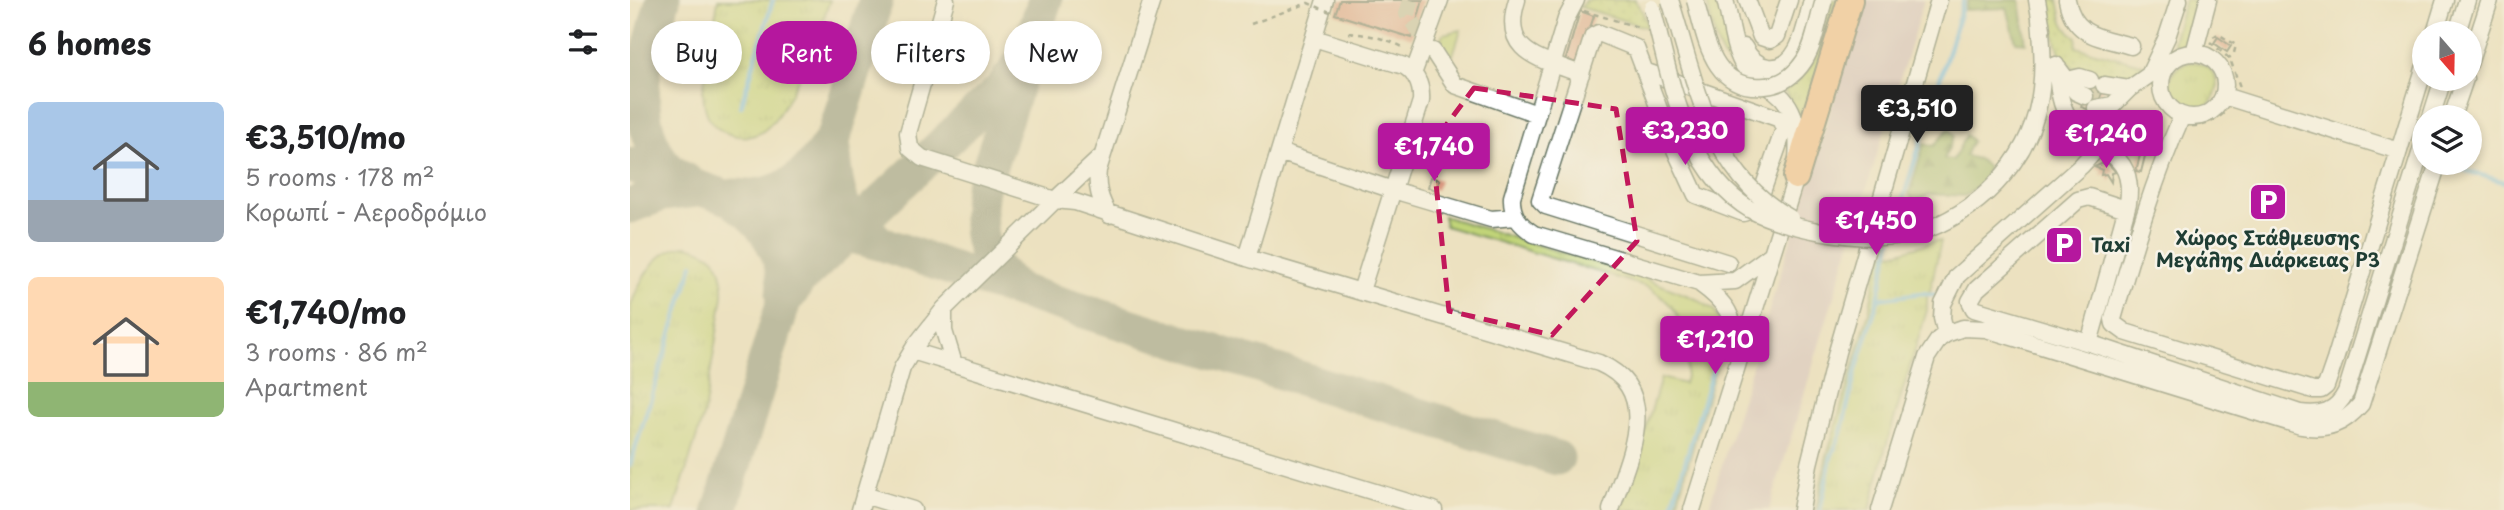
<!DOCTYPE html>
<meta charset="utf-8">
<style>
body{margin:0;font-family:"Playpen Sans",sans-serif;background:#f2f2f2;color:#202124;height:100vh;display:flex;flex-direction:column;font-size:26px;white-space:nowrap}
*{box-sizing:border-box;margin:0}
p{font-size:23px;color:#757577}
.icon{flex:none;width:38px;height:38px;fill:none;stroke:currentColor;stroke-width:2;stroke-linecap:round;stroke-linejoin:round}
.map{position:relative;flex:1;overflow:hidden}
.drawer{display:flex;flex-direction:column;background:#fff;width:630px}
.drawer>*{flex:none}
.banner{position:absolute;left:21px;top:21px;width:665px;height:63px;display:flex;gap:14px}
.needle{width:46px;rotate:160deg}
.buttons{position:absolute;left:1782px;top:21px;display:grid;gap:14px}
.buttons a{display:grid;place-items:center;width:70px;height:70px;border-radius:50%;background:#fff;box-shadow:0 4px 10px #0003;font-size:35px}
.price{position:absolute;translate:-50% -60px;padding:0 16px;border-radius:7px;background:#b5179e;color:#fff;font-size:23px;line-height:46px;filter:drop-shadow(0 2px 4px #0008)}
.price::after{content:'';position:absolute;left:50%;top:42px;width:21px;height:16px;margin-left:-10px;background:inherit;clip-path:polygon(0 0,100% 0,50% 100%)}
.price.active{background:#222;color:#fff}
ul{padding:0;list-style:none}
li{display:flex;align-items:center;gap:21px;height:175px;padding:0 28px}
li span{display:grid;place-items:center;flex:none;width:196px;height:140px;border-radius:10px;color:#555}
li>.icon{margin-inline-start:auto}
span .icon{width:84px;height:84px;fill:#fffc;stroke-width:1}
li b{font-size:30px}
h2{display:flex;justify-content:space-between;align-items:center;height:84px;padding:0 28px;font-size:30px}
.tag{padding:0 24px;border-radius:32px;background:#fff;box-shadow:0 4px 10px #0003;font-size:24px;line-height:63px}
.tag.active{background:#b5179e;color:#fff}
main{display:flex;flex:1;min-height:0}
.map>svg:first-child{display:block}
</style>
<main>
<section class="drawer">
<h2>6 homes<svg class="icon" aria-label="filters" viewBox="0 0 24 24"><path d="M4 7h16M4 17h16"/><circle cx="9" cy="7" r="2"/><circle cx="15" cy="17" r="2"/></svg></h2>
<ul>
<li><span style="background:linear-gradient(#a9c7e8 70%,#9aa5b1 0)"><svg class="icon" aria-label="home" viewBox="0 0 24 24"><path d="M3 11l9-7 9 7M6 9v11h12V9"/></svg></span><div><b>€3,510/mo</b><p>5 rooms · 178 m²</p><p>Κορωπί - Αεροδρόμιο</p></div></li>
<li><span style="background:linear-gradient(#ffd9b3 75%,#8fb573 0)"><svg class="icon" aria-label="home" viewBox="0 0 24 24"><path d="M3 11l9-7 9 7M6 9v11h12V9"/></svg></span><div><b>€1,740/mo</b><p>3 rooms · 86 m²</p><p>Apartment</p></div></li>
</ul>
</section>
<div class="map">
<svg width="1874" height="510" viewBox="0 0 1874 510">
<defs>
<pattern id="grass-tufts" width="24" height="20" patternUnits="userSpaceOnUse" patternTransform="scale(1.75)"><rect width="24" height="20" fill="#c1d478"/><path d="M3 7l-1-3M5 7V3M7 7l1-3M15 17l-1-3M17 17v-4M19 17l1-3" fill="none" stroke="#a5b768"/></pattern>
<pattern id="forest-firs" width="22" height="20" patternUnits="userSpaceOnUse" patternTransform="scale(1.75)"><rect width="22" height="20" fill="#98b668"/><path d="M5 1l3.5 6h-7zM16 11l3.5 6h-7z" fill="#7b9556"/></pattern>
<pattern id="park-dots" width="8" height="8" patternUnits="userSpaceOnUse" patternTransform="scale(1.75)"><rect width="8" height="8" fill="#c1d478"/><path d="M2 2h.1M6 6h.1" fill="none" stroke="#a5b768" stroke-width="1.8" stroke-linecap="round"/></pattern>
</defs>
<rect width="100%" height="100%" fill="#f7f3e8"/>
<filter id="ink" filterUnits="userSpaceOnUse"><feTurbulence type="fractalNoise" baseFrequency=".0143" numOctaves="2"/><feDisplacementMap in="SourceGraphic" scale="14" xChannelSelector="R" yChannelSelector="G"/><feConvolveMatrix kernelMatrix="1 2 1 2 8 2 1 2 1" color-interpolation-filters="sRGB"/></filter>
<filter id="wash" filterUnits="userSpaceOnUse"><feTurbulence type="fractalNoise" baseFrequency=".00686" numOctaves="4" result="noise"/><feDisplacementMap in="SourceGraphic" scale="28" xChannelSelector="R" yChannelSelector="G"/><feGaussianBlur stdDeviation="1.57" result="paint"/><feColorMatrix in="noise" values="0 0 0 0 0 0 0 0 0 0 0 0 0 0 0 0 0 1.4 0 .05"/><feComposite in="paint" operator="in"/></filter>
<g filter="url(#wash)">
<rect width="100%" height="100%" fill="#ece1c0"/>
<path fill="#d2bec3" d="M1234,0H1294L1139,510H1078Z"/>
<path fill="url(#grass-tufts)" stroke="#708856" stroke-width="2" d="M88,0H200C190,29 157,119 130,133C118,139 106,137 94,132C77,124 74,108 73,91Z
M1076,0H1089L1110,72C1085,61 1083,24 1076,0Z
M1203,0H1209L1173,122L1154,90C1188,74 1193,33 1203,0Z
M1555,0H1573L1557,46L1547,49L1543,41Z
M831,30L820,64L809,44L813,34Z
M1539 86a24 24 0 1 1 48 0a24 24 0 1 1-48 0Z
M813,216L1009,276L1066,299L1084,310L1093,329L1094,338L1045,510H991L1031,378L1054,384C1061,362 1057,333 1046,313C1040,302 1028,294 1018,287L815,226Z
M1306,241H1311L1300,291L1297,294V310L1254,453L1240,510H1186L1197,456L1239,312L1250,253L1269,252Z
M57,246C88,253 94,265 93,296L74,413L44,510H0C0,459 0,409 0,358C0,342 0,319 1,305C11,278 26,248 57,246Z"/>
<path fill="url(#forest-firs)" stroke="#5c7a4e" stroke-width="2" d="M1338,0H1390L1396,43L1386,42L1377,8L1335,10Z
M1319,128L1324,136L1314,159L1323,160L1336,135L1342,141L1335,156L1348,159L1358,167L1354,182L1335,196L1299,194L1285,201L1279,194L1294,144L1304,146Z"/>
<path fill="url(#park-dots)" stroke="#708856" stroke-width="2" d="M956,0H1005L1013,13L1018,28L950,7Z
M1420,0H1428C1431,15 1432,30 1447,37L1446,47L1512,64L1515,69C1509,74 1502,79 1495,81C1473,89 1439,71 1429,50C1423,35 1422,16 1420,0Z"/>
<g fill="none" stroke-linecap="round" stroke-linejoin="round">
<path stroke="#72bdeb" stroke-width="4.5" d="M111,106L143,0
M1827,168L1874,182
M1263,232L1334,0
M1247,299L1292,293L1306,295
M0,465L63,264
M1041,510L1088,352
M1190,510L1201,457L1211,433L1226,370L1247,303L1261,241"/>
<path stroke="#868f7a" stroke-width="35" d="M14,70C9,110 16,163 58,182
M8,92L33,0
M0,165L176,224L253,244L354,280L927,458
M104,196C153,200 179,177 203,137C202,160 206,201 221,219C227,226 237,232 244,237
M108,205C136,223 158,259 153,294
M0,206L32,194L67,190
M388,290C351,259 345,236 352,189L415,0
M160,294L169,280L372,88L396,56
M90,510L246,0"/>
</g>
<g id="blocks">
<path fill="#dc9981" d="M710,0H793L782,38L705,14Z
M950,11L964,16L948,64L936,59Z
M1588,37L1601,46L1597,52L1584,43Z
M1461,76L1476,81L1465,112L1451,107Z
M1511,151L1516,152L1511,172L1506,171Z
M1475,160L1486,172L1482,173L1481,182L1476,174L1471,175L1472,170L1464,167L1474,163Z
M801,177L810,180L806,190L798,187Z"/>
</g>
</g>
<g filter="url(#ink)">
<use href="#blocks" fill-opacity="0" stroke="#677665" stroke-width="2"/>
<g fill="none" stroke-linecap="round" stroke-linejoin="round">
<path stroke="#c3c0a4" stroke-width="16" stroke-dasharray="16 8" stroke-linecap="butt" d="M781,0L777,14L801,49
M1457,88L1471,93"/>
<defs>
<path id="minor" d="M316,0L278,133L280,148L292,158L425,200L445,202L617,258L649,152L763,190L861,219L885,217
M887,0C870,54 910,58 951,74
M946,0L936,19L882,197C881,215 890,225 904,234L1069,283L1105,281L1142,254
M1117,0L1131,37L1140,40L1147,36L1159,0
M1407,0L1412,29
M1437,0C1444,37 1470,37 1501,46
M1805,33L1815,0
M1827,33L1837,0
M684,38L774,66C787,74 792,86 791,101L731,291
M1114,47C1119,57 1126,65 1138,67C1170,72 1176,22 1182,0
M803,51L825,85L907,114
M1531 85a32 32 0 1 1 64 0a32 32 0 1 1-64 0Z
M1564,53L1578,0
M1839,64L1860,0
M1426,65C1428,82 1429,104 1439,118C1465,153 1506,149 1498,203L1459,343
M1428,68L1446,92L1455,96
M1017,72L1150,119L1154,129L1126,209L1113,213L1066,195L1041,141L1006,48L969,33L963,36L910,200L916,206L1098,263
M783,74L810,0
M1438,80L1450,77L1460,80
M1474,85L1499,89L1519,75L1537,37L1549,0
M1594,96L1769,151
M1466,108L1483,105L1499,89
M1552,116C1523,181 1503,250 1483,319L1484,324L1495,332L1683,390H1691L1696,386L1705,360L1794,69
M1801,117L1813,79
M1822,117L1835,79
M649,152L695,0
M1496,209L1459,197L1448,200L1347,289L1340,301L1344,309L1459,343L1670,413C1691,416 1706,412 1716,392L1794,141
M479,215C470,200 466,187 468,170L522,0
M1298,229C1357,206 1404,153 1411,89C1414,66 1412,42 1410,19
M617,258L969,363C1035,392 997,460 981,510
M1069,283C1101,306 1102,316 1110,353
M314,309V331L324,364
M1316,334L1333,328L1356,329L1671,426C1697,431 1714,424 1731,404L1808,163
M282,351L804,510
M234,495L283,510
M230,510L272,368L285,346L314,309L425,200L472,156
M1062,510L1166,177C1168,146 1173,112 1145,91C1133,82 1120,77 1112,63C1102,44 1101,21 1095,0
M1171,510L1179,464L1207,352L1309,0
M1250,510L1297,357L1309,339L1316,334L1312,318L1313,304L1327,276L1451,166L1471,144"/>
<path id="highway" d="M1166,177L1220,0"/>
</defs>
<use href="#minor" stroke="#677665" stroke-width="19"/>
<use href="#highway" stroke="#677665" stroke-width="28"/>
<path stroke="#677665" stroke-width="2.5" stroke-dasharray="5 5" stroke-linecap="butt" d="M954,11L1011,28
M719,33C740,35 757,38 776,49
M1583,37L1588,34L1606,45L1604,53L1599,58
M1580,42L1600,59L1610,87
M1562,126C1577,126 1585,121 1596,111"/>
<use href="#minor" stroke="#fff" stroke-width="16"/>
<use href="#highway" stroke="#f7bd88" stroke-width="24"/>
<defs>
<path id="minor-bridge" d="M1040,0C1066,81 1079,174 1160,218
M1065,0C1076,38 1082,91 1135,86C1151,85 1165,75 1174,61C1185,44 1188,19 1194,0
M1022,8C1041,77 1053,170 1121,210C1142,221 1164,226 1187,231C1226,238 1260,241 1298,229"/>
</defs>
<use href="#minor-bridge" stroke="#677665" stroke-width="19" stroke-linecap="butt"/>
<path stroke="#677665" stroke-width="2.5" stroke-dasharray="5 5" stroke-linecap="butt" d="M621,24L678,3L705,14"/>
<use href="#minor-bridge" stroke="#fff" stroke-width="16"/>
</g>
</g>
<path d="M0 0H1874V510H0ZM844,88L986,109L1007,241L922,335L819,311L802,144Z" fill="#ece1c0" fill-opacity=".55" fill-rule="evenodd"/>
<path fill="none" stroke="#c2185b" stroke-width="5" stroke-dasharray="14 9" stroke-linejoin="round" d="M844,88L986,109L1007,241L922,335L819,311L802,144Z"/>
<defs>
<symbol id="parking-square" viewBox="-11 -11 22 22"><rect x="-9" y="-9" width="18" height="18" rx="4" fill="#b5179e" stroke="#f7f3e8"/><path d="M-3.5-5.5H1a3.5 3.5 0 0 1 0 7H-1V5.5H-3.5ZM-1-3.4V-.6H.8a1.4 1.4 0 0 0 0-2.8Z" fill="#fff"/></symbol>
</defs>
<g fill-rule="evenodd">
<use href="#parking-square" x="1616" y="180" width="44" height="44"/>
<use href="#parking-square" x="1412" y="223" width="44" height="44"/>
</g>
<g text-anchor="middle" stroke-width="5" stroke-linejoin="round" paint-order="stroke">
<g font-size="19" font-weight="bold" fill="#1f3d34" stroke="#f7f3e8">
<text x="1638" y="245">Χώρος Στάθμευσης<tspan x="1638" dy="22">Μεγάλης Διάρκειας P3</tspan></text>
<text x="1461" y="252" text-anchor="start">Taxi</text>
</g>
</g>
</svg>
<div class="buttons">
<a><svg class="needle" viewBox="-14 -14 28 28"><path d="M0-13l5 13h-10z" fill="#e53935"/><path d="M0 13l5-13h-10z" fill="#757577"/></svg></a>
<a><svg class="icon" aria-label="layers" viewBox="0 0 24 24"><path d="M12 4l9 5-9 5-9-5zM3 14l9 5 9-5"/></svg></a>
</div>
<b class="price active" style="left:1287px;top:145px">€3,510</b>
<b class="price" style="left:1055px;top:167px">€3,230</b>
<b class="price" style="left:1476px;top:170px">€1,240</b>
<b class="price" style="left:804px;top:183px">€1,740</b>
<b class="price" style="left:1246px;top:257px">€1,450</b>
<b class="price" style="left:1085px;top:376px">€1,210</b>
<div class="banner">
<a class="tag">Buy</a>
<a class="tag active">Rent</a>
<a class="tag">Filters</a>
<a class="tag">New</a>
</div>
</div>
</main>
